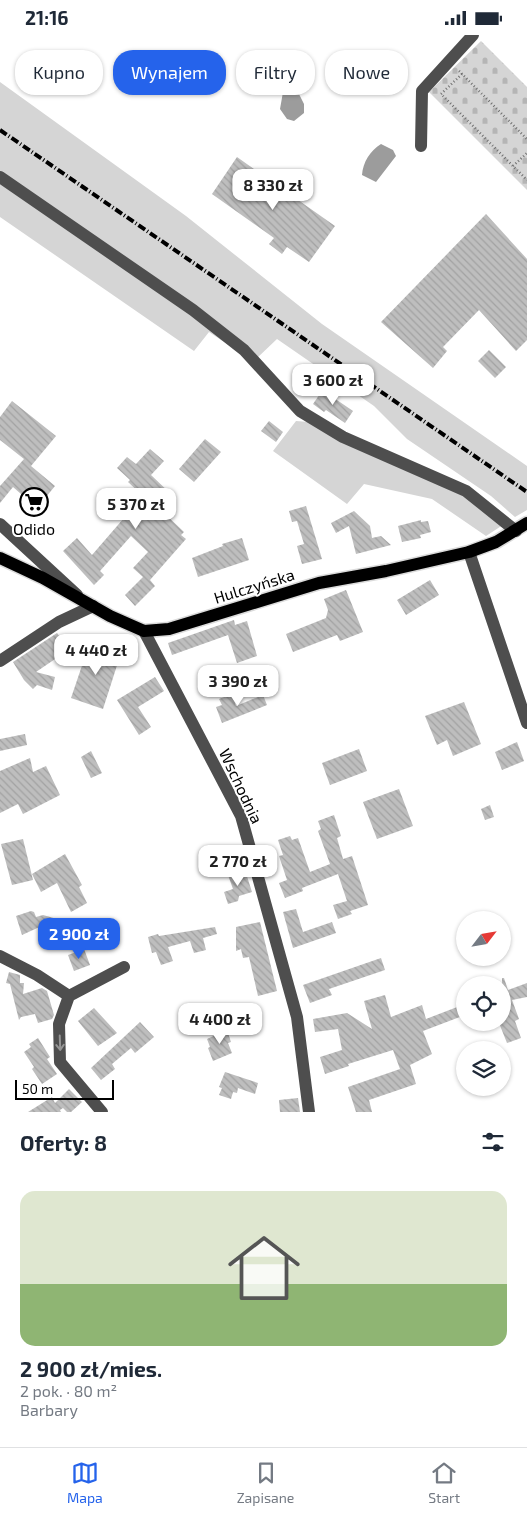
<!DOCTYPE html>
<html lang="pl">
<meta charset="utf-8">
<style>
body{margin:0;font-family:"Exo 2",sans-serif;background:#f2f2f3;color:#1f2937;height:100vh;display:flex;flex-direction:column;font-size:19px;white-space:nowrap}
*{box-sizing:border-box;margin:0}
p{font-size:16px;color:#747a83}
.icon{flex:none;width:28px;height:28px;fill:none;stroke:currentColor;stroke-width:2;stroke-linecap:round;stroke-linejoin:round}
.map{position:relative;height:1077px;overflow:hidden}
.side{display:flex;flex-direction:column;background:#fff;flex:1}
.side>*{flex:none}
.banner{position:absolute;left:15px;top:15px;width:498px;height:45px;display:flex;gap:10px}
.needle{width:32px;rotate:59deg}
.buttons{position:absolute;left:456px;top:876px;display:grid;gap:10px}
.buttons a{display:grid;place-items:center;width:55px;height:55px;border-radius:50%;background:#fff;box-shadow:0 1px 4px #0004;font-size:25px}
.scale{position:absolute;left:15px;bottom:12px;width:99px;box-sizing:border-box;padding-left:5px;border:2px solid #000;border-top:0;font-size:14px;line-height:18px;white-space:nowrap;color:#000;-webkit-text-stroke:4px #fff;paint-order:stroke}
.price{position:absolute;translate:-50% -42px;padding:0 11px;border-radius:10px;background:#fff;color:#222;font-size:16px;line-height:32px;filter:drop-shadow(0 1px 2px #0008)}
.price::after{content:'';position:absolute;left:50%;top:30px;width:15px;height:11px;margin-left:-8px;background:inherit;clip-path:polygon(0 0,100% 0,50% 100%)}
.price.selected{background:#2563eb;color:#fff}
ul{padding:0;list-style:none}
li{display:grid;align-content:center;gap:10px;height:265px;padding:0 20px}
li+li{border-top:1px solid #e0e1e3}
li span{display:grid;place-items:center;height:155px;border-radius:15px;color:#555}
li>.icon{margin-inline-start:auto}
span .icon{width:90px;height:90px;fill:#fffc;stroke-width:1}
li b{font-size:21px}
h2{display:flex;justify-content:space-between;align-items:center;height:60px;padding:0 20px;font-size:21px}
.tag{padding:0 18px;border-radius:20px;background:#fff;box-shadow:0 1px 4px #0004;font-size:18px;line-height:45px}
.tag.selected{background:#2563eb;color:#fff}
.status{display:flex;justify-content:space-between;align-items:center;height:35px;padding:0 25px;background:#fff;direction:ltr}
.status svg{height:14px;fill:currentColor}
.tabs{display:flex;justify-content:space-around;align-items:center;height:70px;border-top:1px solid #e0e1e3;background:#fff;font-size:14px;color:#747a83}
.tabs a{display:grid;justify-items:center;gap:2px}
.tabs .selected{color:#2563eb}
.map>svg:first-child{display:block}
</style>
<div class="status"><b>21:16</b><svg viewBox="0 0 49 12"><path d="M0 12V9h3v3zM5 12V6h3v6zM10 12V3h3v9zM15 12V0h3v12zM26 1h20v11H26zM47 4h2v5h-2z"/></svg></div>
<div class="map">
<svg width="527" height="1077" viewBox="0 0 527 1077">
<defs>
<pattern id="cemetery-stones" width="16" height="16" patternUnits="userSpaceOnUse" patternTransform="scale(1.25)"><rect width="16" height="16" fill="#d5d5d5"/><path d="M2 7V4a2 2 0 0 1 4 0v3zM10 15v-3a2 2 0 0 1 4 0v3z" fill="#b5b5b5"/></pattern>
<pattern id="building-back-hatch" width="6" height="6" patternUnits="userSpaceOnUse" patternTransform="scale(1.25)"><rect width="6" height="6" fill="#bebebe"/><path d="M-1 5l2 2M0 0l6 6M5-1l2 2" fill="none" stroke="#a2a2a2"/></pattern>
</defs>
<rect width="100%" height="100%" fill="#fff"/>
<path fill="#d5d5d5" d="M0,47L186,181L322,289L527,431V475L515,482L491,461L407,404L374,371L277,304L256,324L236,315L209,297L194,316L0,182Z
M296,386L309,387L375,412L509,486L486,501L432,464L364,449L347,469L273,416Z"/>
<path fill="url(#cemetery-stones)" d="M481,6L527,52V155L429,57Z"/>
<path fill="#9c9c9c" d="M288,54L299,59L304,69V78L294,86L287,84L280,74L283,57Z
M381,109L393,115L396,121L376,147L362,140C363,127 370,116 381,109Z"/>
<path fill="url(#building-back-hatch)" d="M237,122L335,191L309,227L287,212L282,219L269,209L274,203L212,159Z
M486,179L527,224V305L516,316L479,275L443,312L447,316L433,333L381,287Z
M489,315L506,332L495,343L478,326Z
M324,353L335,361L334,363L353,376L345,388L326,375L324,377L313,369Z
M12,366L56,401L31,431L55,451L37,473L13,452L0,468V451L24,424L0,405V382Z
M269,386L283,397L276,407L261,396Z
M205,404L221,417L194,447L179,434Z
M150,414L164,426L151,440L173,461L161,475L184,497L181,500L186,504L150,545L155,551L135,571L125,560L143,542L133,533L148,517L131,501L100,536L104,540L94,550L63,516L77,503L92,520L143,461L128,447L130,445L117,433L127,422L136,429Z
M306,471L322,524L302,529L297,511L304,509L297,486L292,487L289,476Z
M354,476L370,491L372,503L381,501L391,510L356,519L349,491L336,498L331,488Z
M421,485V487L428,486L431,497L420,500L421,503L402,507L398,491Z
M242,503L249,525L198,542L192,523L223,511L222,509Z
M430,545L439,560L406,580L397,565Z
M346,555L363,597L340,606L337,600L293,617L286,599L326,583L328,575L324,564Z
M234,585L235,590L247,586L257,621L237,628L228,600L172,620L168,608Z
M57,598L66,611L58,616L61,620L36,637L55,642L52,655L37,650L33,654L24,645L13,627Z
M90,607L121,618L103,674L71,663Z
M155,642L164,656L138,672L151,692L139,700L117,665Z
M232,659L236,671L263,660L267,670L222,688L216,672L222,670L219,664Z
M464,667L481,709L453,721L447,705L437,710L425,681Z
M25,699L27,710L0,716V704Z
M517,707L524,726L502,735L495,717Z
M359,714L367,736L330,750L322,728Z
M91,716L102,738L91,743L81,722Z
M30,723L33,737L46,731L60,760L23,779L18,769L0,778V736Z
M399,754L413,791L377,804L363,767Z
M490,770L494,782L485,785L481,774Z
M334,780L341,801L337,803L343,824L352,821L368,870L350,876L352,879L338,884L333,870L347,866L338,839L302,853L303,856L285,863L279,848L287,845L279,821L283,820L278,805L290,801L292,805L298,803L310,837L330,829L318,796L321,794L318,786Z
M23,804L33,845L12,850L1,809Z
M65,819L82,850L79,852L87,868L71,877L57,848L41,857L32,839Z
M245,835L252,857L239,861L238,866L228,869L224,857L233,854L228,840Z
M296,874L303,897L332,887L336,898L293,913L283,877Z
M31,876L34,877L36,882L43,880L57,884L22,900L16,881Z
M260,887L277,956L258,961L249,922L243,923L241,914L236,916V892Z
M215,892L217,899L203,903L206,915L194,918L190,906L168,912L173,926L161,930L156,917L152,918L148,902L158,899L159,901Z
M84,914L90,930L74,936L68,920Z
M381,923L385,935L329,954L332,960L310,968L303,950Z
M9,937L20,940V948H24L23,959L42,953L47,956L54,980L52,984L38,988L35,979L21,982L19,985L10,949L6,948Z
M502,943H504L508,955L527,948V962L512,965L519,984L515,986L521,1003L507,1008L499,988H502Z
M385,960L391,982L422,970L426,984L465,969V980L423,996L432,1019L410,1030L416,1049L369,1065L372,1077H356L348,1052L400,1034L393,1015L348,1029L349,1031L325,1039L320,1022L342,1015L338,994L315,997L313,984L347,978L372,994L364,966Z
M94,973L117,998L98,1011L78,986Z
M140,987L154,1002L135,1018L131,1013L112,1029L115,1034L101,1045L91,1033Z
M226,992L231,1007L228,1008L232,1018L213,1026L208,1013L210,1012L207,1004L218,999L216,996Z
M38,1003L50,1022L47,1024L57,1039L42,1049L32,1034L34,1032L24,1017L31,1012L29,1009Z
M225,1037L258,1048L255,1059L238,1053L237,1058L233,1057L231,1064L219,1060L222,1053L219,1052Z
M69,1054L82,1067L71,1077H67L63,1073L60,1075L61,1077H28L52,1062L55,1068Z
M298,1063L300,1077H280L279,1065Z"/>
<g fill="none" stroke-linecap="round" stroke-linejoin="round">
<defs>
<path id="major" d="M0,523L43,543L110,581L144,596L169,594L319,548L386,536L469,517L496,507L527,488"/>
</defs>
<use href="#major" stroke="#dbdbdb" stroke-width="15"/>
<path stroke="#707070" stroke-width="2.5" stroke-dasharray="1 2.5" stroke-linecap="butt" d="M459,36L527,104
M462,39L441,59L527,145
M513,131L527,118"/>
<path stroke="#4e4e4e" stroke-width="12" d="M421,111L422,56L473,0
M0,142L193,275L244,315L300,376L343,402L466,456L516,496
M0,489L77,560
M469,517L527,688
M144,596L241,781L297,982L309,1077
M0,626L59,587L93,571
M0,921L37,940L69,961L124,932
M69,961L59,989L60,1027L102,1077"/>
<use href="#major" stroke="#000" stroke-width="12"/>
<path stroke="#000" stroke-width="4" stroke-dasharray="8 2.5 1 2.5" stroke-linecap="butt" d="M0,95L527,457"/>
</g>
<defs><path id="oneway-shaft" d="M-6 0H5M1.5-3L5.5 0L1.5 3" fill="none" stroke-width="1.6" stroke-linecap="round" stroke-linejoin="round" transform="scale(1.25)"/></defs>
<use stroke="#959595" href="#oneway-shaft" transform="translate(60 1008) rotate(88)"/>
<defs>
<symbol id="supermarket-ring" viewBox="-11 -11 22 22"><circle r="9.5" fill="#fff" stroke="#000" stroke-width="1.5"/><path d="M-6-5.5h2.5l.6 2H6L4.5 2H-2.5L-4.4-4H-6ZM-1.5 3.2a1.3 1.3 0 1 0 .1 0ZM3 3.2a1.3 1.3 0 1 0 .1 0Z" fill="#000"/></symbol>
</defs>
<g fill-rule="evenodd">
<use href="#supermarket-ring" x="18" y="451" width="32" height="32"/>
</g>
<g text-anchor="middle" stroke-width="4" stroke-linejoin="round" paint-order="stroke">
<g font-size="16" fill="#000" stroke="#fff">
<text x="34" y="500">Odido</text>
</g>
<g font-size="16" fill="#000" stroke="#fff">
<text transform="translate(254 551) rotate(-17)" y="6">Hulczyńska</text>
<text transform="translate(241 751) rotate(65)" y="6">Wschodnia</text>
</g>
</g>
</svg>
<div class="buttons">
<a><svg class="needle" viewBox="-14 -14 28 28"><path d="M0-13l5 13h-10z" fill="#e53935"/><path d="M0 13l5-13h-10z" fill="#747a83"/></svg></a>
<a><svg class="icon" aria-label="locate" viewBox="0 0 24 24"><circle cx="12" cy="12" r="6"/><path d="M12 2v4M12 18v4M2 12h4M18 12h4"/></svg></a>
<a><svg class="icon" aria-label="layers" viewBox="0 0 24 24"><path d="M12 4l9 5-9 5-9-5zM3 14l9 5 9-5"/></svg></a>
</div>
<div class="scale">50 m</div>
<b class="price" style="left:273px;top:176px">8 330 zł</b>
<b class="price" style="left:333px;top:371px">3 600 zł</b>
<b class="price" style="left:136px;top:495px">5 370 zł</b>
<b class="price" style="left:96px;top:641px">4 440 zł</b>
<b class="price" style="left:238px;top:672px">3 390 zł</b>
<b class="price" style="left:238px;top:852px">2 770 zł</b>
<b class="price selected" style="left:79px;top:925px">2 900 zł</b>
<b class="price" style="left:220px;top:1010px">4 400 zł</b>
<div class="banner">
<a class="tag">Kupno</a>
<a class="tag selected">Wynajem</a>
<a class="tag">Filtry</a>
<a class="tag">Nowe</a>
</div>
</div>
<section class="side">
<h2>Oferty: 8<svg class="icon" aria-label="filters" viewBox="0 0 24 24"><path d="M4 7h16M4 17h16"/><circle cx="9" cy="7" r="2"/><circle cx="15" cy="17" r="2"/></svg></h2>
<ul>
<li><span style="background:linear-gradient(#dfe7d0 60%,#8fb573 0)"><svg class="icon" aria-label="home" viewBox="0 0 24 24"><path d="M3 11l9-7 9 7M6 9v11h12V9"/></svg></span><div><b>2 900 zł/mies.</b><p>2 pok. · 80 m²</p><p>Barbary</p></div></li>
</ul>
</section>
<nav class="tabs">
<a class="selected"><svg class="icon" aria-label="map" viewBox="0 0 24 24"><path d="M3 6l6-2 6 2 6-2v14l-6 2-6-2-6 2zM9 4v14M15 6v14"/></svg>Mapa</a>
<a><svg class="icon" aria-label="saved" viewBox="0 0 24 24"><path d="M7 4h10v16l-5-4-5 4z"/></svg>Zapisane</a>
<a><svg class="icon" aria-label="home" viewBox="0 0 24 24"><path d="M3 11l9-7 9 7M6 9v11h12V9"/></svg>Start</a>
</nav>
